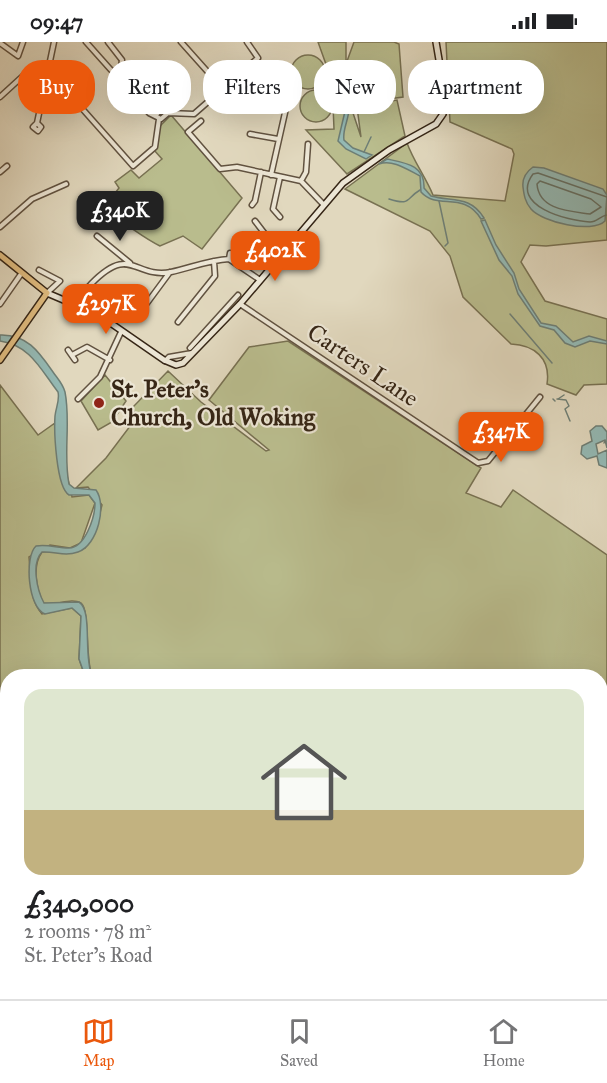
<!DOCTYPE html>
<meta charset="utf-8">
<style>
body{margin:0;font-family:"IM FELL Great Primer",serif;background:#f2f2f2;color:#202124;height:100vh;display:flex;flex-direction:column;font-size:22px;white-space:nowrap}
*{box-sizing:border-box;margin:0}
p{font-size:20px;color:#757577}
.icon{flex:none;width:33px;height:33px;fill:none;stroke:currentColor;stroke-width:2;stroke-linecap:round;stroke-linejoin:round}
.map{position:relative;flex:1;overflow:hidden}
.panel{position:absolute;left:0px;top:627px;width:608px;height:330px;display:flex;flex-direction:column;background:#fff;border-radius:24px 24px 0 0;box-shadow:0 6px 24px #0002}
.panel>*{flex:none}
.top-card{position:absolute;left:18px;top:18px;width:572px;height:54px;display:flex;gap:12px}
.price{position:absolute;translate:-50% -51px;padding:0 14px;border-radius:12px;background:#ea580c;color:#fff;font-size:20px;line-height:39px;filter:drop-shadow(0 2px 3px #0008)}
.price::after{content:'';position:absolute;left:50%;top:36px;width:18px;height:14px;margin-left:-9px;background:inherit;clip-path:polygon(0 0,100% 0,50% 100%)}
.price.selected{background:#222;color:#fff}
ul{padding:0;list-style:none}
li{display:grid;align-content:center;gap:12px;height:318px;padding:0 24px}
li span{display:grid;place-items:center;height:186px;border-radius:18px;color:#555}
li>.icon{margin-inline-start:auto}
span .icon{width:108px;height:108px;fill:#fffc;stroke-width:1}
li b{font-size:26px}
.pill{padding:0 21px;border-radius:24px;background:#fff;box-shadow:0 6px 24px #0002;font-size:21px;line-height:54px}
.pill.selected{background:#ea580c;color:#fff}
.status{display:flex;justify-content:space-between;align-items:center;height:42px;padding:0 30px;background:#fff;direction:ltr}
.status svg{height:16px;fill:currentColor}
.tab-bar{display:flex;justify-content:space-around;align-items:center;height:84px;border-top:2px solid #e0e0e0;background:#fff;font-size:16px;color:#757577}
.tab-bar a{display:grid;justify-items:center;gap:3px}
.tab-bar .selected{color:#ea580c}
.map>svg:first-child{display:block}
</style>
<div class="status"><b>09:47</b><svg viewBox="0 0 49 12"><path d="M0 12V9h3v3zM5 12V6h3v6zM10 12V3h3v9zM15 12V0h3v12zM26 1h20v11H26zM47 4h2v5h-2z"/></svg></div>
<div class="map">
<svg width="607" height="957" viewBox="0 0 607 957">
<rect width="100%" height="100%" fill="#e1d8be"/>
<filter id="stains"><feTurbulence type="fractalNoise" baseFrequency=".00333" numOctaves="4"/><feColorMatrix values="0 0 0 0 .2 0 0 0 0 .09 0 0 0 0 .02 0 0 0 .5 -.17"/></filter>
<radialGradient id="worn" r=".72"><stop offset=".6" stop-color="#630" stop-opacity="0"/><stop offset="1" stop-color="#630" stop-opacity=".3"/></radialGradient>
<path fill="#b9bc8d" stroke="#787152" stroke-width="1.5" d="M318,0H346V22L354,0H394L399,2L403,55L351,62L348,56L361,95L357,65L397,58L405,94L347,132L306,88L334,87L332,39Z
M446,0H607V198L546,204L530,203L521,220L545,259L607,277V342L584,343L576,353L547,342C551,316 534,303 511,302L463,255L450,214L430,189L345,147L407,101C414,120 425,134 433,153L505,159L514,112L512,107L450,80Z
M291 30a17 17 0 1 1 34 0a17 17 0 1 1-34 0Z
M300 64a16 16 0 1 1 32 0a16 16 0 1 1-32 0Z
M171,73L242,156L202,207L183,194L160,204C139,194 121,176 101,169L119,146L115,140L131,128L139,136L162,117L154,108L159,85Z
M288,299L481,426L466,451L501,465L513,448L607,513V756L600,758V634H92C85,617 90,567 81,561C70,555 55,565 43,561C36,546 32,524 42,510L85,506L96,487L102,463L88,445L76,446L106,416L137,375L132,366L168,329L201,360L266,409L269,408L209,358L249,305Z
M105,333L126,359L112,380L98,388L81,359Z
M0,343L38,393L55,381L72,455L89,453L95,461L81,501L70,506L50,503L29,515C31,535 28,555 42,572L72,566L81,574L79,617L85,634H8L7,890L0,885Z
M607,764V908L600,909V765Z
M600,946L607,948V957H463L495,950L504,954L547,950H600Z"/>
<path fill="#94b9b4" stroke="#6e7e75" stroke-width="1.5" d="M337,25L342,27C337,43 348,49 349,64C350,76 342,87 344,98L353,106L372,113L366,117L346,107L338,99L346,65L335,45Z
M387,117C406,121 425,123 424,146L431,154C452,160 470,153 484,176L481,177C463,148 438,169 421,150L420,134C408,128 393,117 379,122Z
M533,125L544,126L603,147L607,153L605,179C592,192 542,180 531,167C525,160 524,153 523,145C522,136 526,130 533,125Z
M485,178L496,203L514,231L519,247L541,281L556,284L573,300L589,294L607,299V302L590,299L575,305L565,301L554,288L540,284L518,252L512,234L499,218L481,179Z
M0,293C27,292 39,310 53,330C58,337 63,342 65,350C71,380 63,412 69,442L74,446L96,448C107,463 98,503 78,510C64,515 55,509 42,510C31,521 37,548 44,561L79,560C93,569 83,613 92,634H85L79,617L81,574L72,566L45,572C28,566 24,515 36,504C48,502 57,506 69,506C85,506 95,475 95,461L89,453H69C56,445 54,389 55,374C56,365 60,358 58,350C41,328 30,303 0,299Z
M596,384H602L607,390V406L605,398L596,402L598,412L607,408V426L599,423L597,414L587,417L581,412L582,404L592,399L590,389Z
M34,950L211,953L265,950L227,957H37Z
M403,950H504C469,953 437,957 403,950Z"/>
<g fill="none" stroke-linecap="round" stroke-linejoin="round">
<path stroke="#657065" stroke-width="1.5" d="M540,139L591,157L601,165L590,172C569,169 539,168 537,142Z
M607,155L538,131L533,132C509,164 568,179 590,180C597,180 600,174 607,173"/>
<path stroke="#6e7e75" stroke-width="1.5" d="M364,110L371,95
M389,157C411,164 405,157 420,148
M439,159L448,201L445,204
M510,272L552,321
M553,357L555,359
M557,357L566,358L569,364L565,367L570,379
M558,357L564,353
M604,401L605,399"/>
<defs>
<path id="minor" d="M86,0L111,28L119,31
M108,0L122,18L119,38L149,71L161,77L168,71
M181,0L223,47
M0,1L18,14L23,0
M122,21C133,25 160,55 162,66
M46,32L55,36L133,124L155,105L159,77
M0,55L24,33
M265,58L286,64
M156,73L162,66L168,71L194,72L258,16L247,0
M201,79L188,90L220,127L237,125L301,139L323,162
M37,81L41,85L38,89L33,85L37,81L54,0
M250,92L278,97
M0,130L7,124
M271,133L289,53
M301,139L306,130L308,102
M252,163L255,159L261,130
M280,175L273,167L280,135
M255,179L281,213
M0,185L32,157L66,142
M97,194L130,221
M229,217L230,211
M39,228L60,239L47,251
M84,249L115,271
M0,262L21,232
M240,262L478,421L488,419L540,355
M74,263C78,253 84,250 91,242C131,201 134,237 171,230C190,226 209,218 229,217L260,238
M136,276L170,230
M178,280L215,234L214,219
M190,306L238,253
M68,308L75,318
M72,313L87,305L110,318
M165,319L169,315L192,311
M78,357L100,335L121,290"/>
<path id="secondary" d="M47,251L99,273L164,318L176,323L183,321L240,262L343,141L389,108L436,82L443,72L446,59L436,0"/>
<path id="primary" d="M0,213L47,251L0,318"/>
</defs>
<use href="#minor" stroke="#615240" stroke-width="7"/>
<use href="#secondary" stroke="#362616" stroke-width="8"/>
<use href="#primary" stroke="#362616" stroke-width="8"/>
<use href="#minor" stroke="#ece6d5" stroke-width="4"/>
<use href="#secondary" stroke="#ece6d5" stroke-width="5"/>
<use href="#primary" stroke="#e0bc7f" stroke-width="5"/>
</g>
<circle fill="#8f2418" stroke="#ece6d5" stroke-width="2" cx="99" cy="361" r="6"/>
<g text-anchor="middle" stroke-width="4.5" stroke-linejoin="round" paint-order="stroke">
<g font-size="24" fill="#362616" stroke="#ece6d5">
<text transform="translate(363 323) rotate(34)" y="8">Carters Lane</text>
</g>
<g font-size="24" font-weight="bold" fill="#362616" stroke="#ece6d5" text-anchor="start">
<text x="111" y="355">St. Peter's<tspan x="111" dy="28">Church, Old Woking</tspan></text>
</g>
</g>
<rect width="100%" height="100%" filter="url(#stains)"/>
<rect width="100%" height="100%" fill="url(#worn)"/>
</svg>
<b class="price selected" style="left:120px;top:200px">£340K</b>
<b class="price" style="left:275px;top:240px">£402K</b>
<b class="price" style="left:106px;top:293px">£297K</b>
<b class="price" style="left:501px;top:421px">£347K</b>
<div class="top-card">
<a class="pill selected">Buy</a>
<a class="pill">Rent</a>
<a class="pill">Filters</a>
<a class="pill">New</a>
<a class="pill">Apartment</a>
</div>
<section class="panel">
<ul>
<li><span style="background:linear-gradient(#dfe7d0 65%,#c2b280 0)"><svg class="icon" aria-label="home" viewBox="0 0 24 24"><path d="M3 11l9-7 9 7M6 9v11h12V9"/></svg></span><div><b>£340,000</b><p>2 rooms · 78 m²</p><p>St. Peter's Road</p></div></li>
</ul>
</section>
</div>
<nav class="tab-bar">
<a class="selected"><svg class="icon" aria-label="map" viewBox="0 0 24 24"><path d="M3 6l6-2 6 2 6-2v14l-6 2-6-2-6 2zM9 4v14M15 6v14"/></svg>Map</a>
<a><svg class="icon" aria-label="saved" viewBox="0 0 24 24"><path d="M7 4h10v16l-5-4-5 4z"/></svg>Saved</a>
<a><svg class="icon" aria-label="home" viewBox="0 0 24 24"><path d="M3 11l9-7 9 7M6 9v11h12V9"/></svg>Home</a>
</nav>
